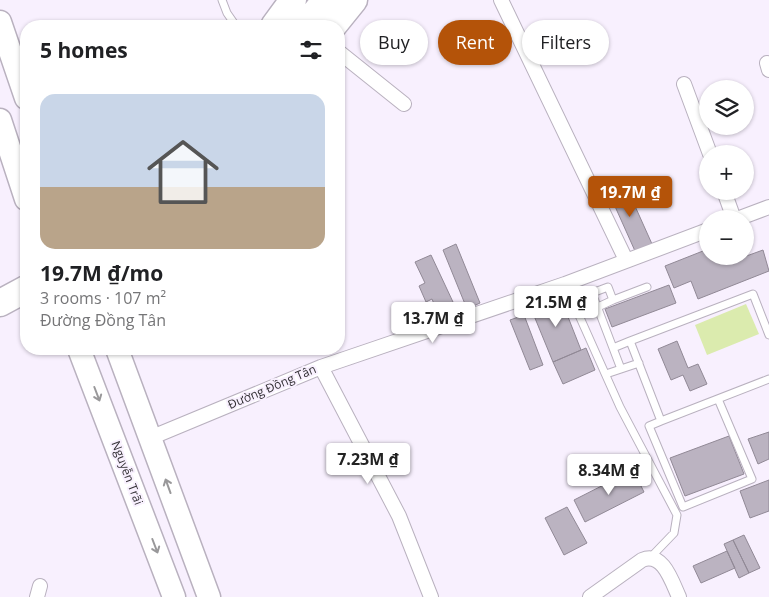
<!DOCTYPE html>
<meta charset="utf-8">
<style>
body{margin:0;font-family:"Open Sans",sans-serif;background:#f2f2f2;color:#202124;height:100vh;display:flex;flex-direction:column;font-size:19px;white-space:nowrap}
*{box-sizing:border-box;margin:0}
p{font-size:16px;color:#757577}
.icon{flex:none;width:28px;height:28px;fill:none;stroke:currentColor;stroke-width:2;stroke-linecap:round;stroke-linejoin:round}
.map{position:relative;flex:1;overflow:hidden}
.sheet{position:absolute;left:20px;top:20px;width:325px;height:335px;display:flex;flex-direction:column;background:#fff;border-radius:20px;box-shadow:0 1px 4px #0004}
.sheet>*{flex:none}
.hud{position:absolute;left:360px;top:20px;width:334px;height:45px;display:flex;gap:10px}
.tools{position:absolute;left:699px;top:80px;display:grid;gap:10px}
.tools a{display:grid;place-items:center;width:55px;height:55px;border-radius:50%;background:#fff;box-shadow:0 1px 4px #0004;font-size:25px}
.price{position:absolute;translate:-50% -42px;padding:0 11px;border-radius:5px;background:#fff;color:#222;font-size:16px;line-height:32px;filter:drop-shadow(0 1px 2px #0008)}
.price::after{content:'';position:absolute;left:50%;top:30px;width:15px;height:11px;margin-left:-8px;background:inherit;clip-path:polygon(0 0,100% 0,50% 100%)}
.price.active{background:#b45309;color:#fff}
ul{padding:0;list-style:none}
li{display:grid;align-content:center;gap:10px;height:265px;padding:0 20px}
li span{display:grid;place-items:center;height:155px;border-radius:15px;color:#555}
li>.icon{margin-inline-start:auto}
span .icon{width:90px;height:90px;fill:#fffc;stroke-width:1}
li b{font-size:21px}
h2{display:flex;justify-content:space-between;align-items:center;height:60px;padding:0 20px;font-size:21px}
.pill{padding:0 18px;border-radius:22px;background:#fff;box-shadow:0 1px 4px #0004;font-size:18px;line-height:45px}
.pill.active{background:#b45309;color:#fff}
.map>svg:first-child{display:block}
</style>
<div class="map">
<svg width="769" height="597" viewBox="0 0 769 597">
<rect width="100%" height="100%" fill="#f8f0fe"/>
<path fill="#dbebae" d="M746,304L759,334L707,355L695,325Z"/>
<path fill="#bbb3c1" stroke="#918996" d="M626,186L652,244L635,251L609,193Z
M456,244L480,303L467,309L443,250Z
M708,249V256H728L730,262L763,250L769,271L698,299L691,281L674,288L665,266Z
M431,255L453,302L436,309L432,299L426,302L419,286L425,283L415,262Z
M669,285L676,303L612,327L605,309Z
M559,294L581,350L553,362L530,306Z
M524,315L543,365L530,370L510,320Z
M677,341L688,368L698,364L707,384L690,391L683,375L671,380L658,349Z
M586,348L595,370L563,384L553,362Z
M769,432V459L758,464L748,439Z
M729,436L744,474L685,496L670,458Z
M633,470L644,492L585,522L574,500Z
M769,480V511L750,518L740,491Z
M567,507L587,543L564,555L545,518Z
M744,535L760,568L749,573L733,540Z
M733,540L749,573L739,578L724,544Z
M727,551L735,568L701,583L693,566Z"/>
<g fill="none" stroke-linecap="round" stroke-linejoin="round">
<defs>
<path id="lane" d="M222,0L227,13L236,26
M565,284L620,407L677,515L674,533L650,558
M598,307L613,300
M769,335L753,294L630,341L661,421L769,379
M613,348L592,293L608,287L613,300L647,287
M621,369L613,348L630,341
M606,374L639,363
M661,421L649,426L683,507L752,479L718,399"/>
<path id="street" d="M501,0L626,260
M339,52L404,104
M767,63L769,70
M684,84L710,154
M724,191L734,219
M737,219L769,207
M321,367L399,516L431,597
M150,438L321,367L565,284L708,230
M37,597L40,586
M590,597L642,560C663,551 672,582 679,597"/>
<path id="primary" d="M0,22L26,98
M0,120L26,199
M79,349L174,597
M117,349L209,597"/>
<path id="highway" d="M274,26L293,0
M305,26L325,0
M333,26L354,0
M0,303L26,289"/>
</defs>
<use href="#lane" stroke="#b9b1bf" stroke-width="9"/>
<use href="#street" stroke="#b9b1bf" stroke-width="16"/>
<use href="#primary" stroke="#b9b1bf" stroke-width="25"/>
<use href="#highway" stroke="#b9b1bf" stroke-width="29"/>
<use href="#lane" stroke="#fff" stroke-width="7"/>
<use href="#street" stroke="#fff" stroke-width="14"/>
<use href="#primary" stroke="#fff" stroke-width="22"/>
<use href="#highway" stroke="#fff" stroke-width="26"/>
</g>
<defs><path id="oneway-shaft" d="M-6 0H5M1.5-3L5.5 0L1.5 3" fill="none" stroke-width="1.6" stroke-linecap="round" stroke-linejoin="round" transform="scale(1.25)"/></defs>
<g stroke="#99989a">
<use href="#oneway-shaft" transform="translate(97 394) rotate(69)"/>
<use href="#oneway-shaft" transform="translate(168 486) rotate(-110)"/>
<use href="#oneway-shaft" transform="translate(155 546) rotate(69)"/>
</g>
<g text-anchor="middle" stroke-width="4" stroke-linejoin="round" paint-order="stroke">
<g font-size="12" fill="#333035" stroke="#f8f0fe">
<text transform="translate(272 387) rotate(-23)" y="4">Đường Đồng Tân</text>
<text transform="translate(127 473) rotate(69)" y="4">Nguyễn Trãi</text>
</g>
</g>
</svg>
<div class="tools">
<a><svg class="icon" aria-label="layers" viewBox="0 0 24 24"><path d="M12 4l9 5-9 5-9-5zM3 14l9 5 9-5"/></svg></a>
<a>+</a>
<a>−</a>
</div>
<b class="price active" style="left:630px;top:218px">19.7M ₫</b>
<b class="price" style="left:556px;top:328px">21.5M ₫</b>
<b class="price" style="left:433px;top:344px">13.7M ₫</b>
<b class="price" style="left:368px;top:485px">7.23M ₫</b>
<b class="price" style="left:609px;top:496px">8.34M ₫</b>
<div class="hud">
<a class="pill">Buy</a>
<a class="pill active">Rent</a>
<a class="pill">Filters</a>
</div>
<section class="sheet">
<h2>5 homes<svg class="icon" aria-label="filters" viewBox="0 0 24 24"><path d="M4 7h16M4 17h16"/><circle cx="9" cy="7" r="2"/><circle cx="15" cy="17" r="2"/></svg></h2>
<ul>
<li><span style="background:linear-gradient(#c9d6e8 60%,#b9a48a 0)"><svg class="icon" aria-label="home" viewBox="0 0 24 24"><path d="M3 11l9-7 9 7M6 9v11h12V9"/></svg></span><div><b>19.7M ₫/mo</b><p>3 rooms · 107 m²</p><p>Đường Đồng Tân</p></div></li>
</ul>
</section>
</div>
